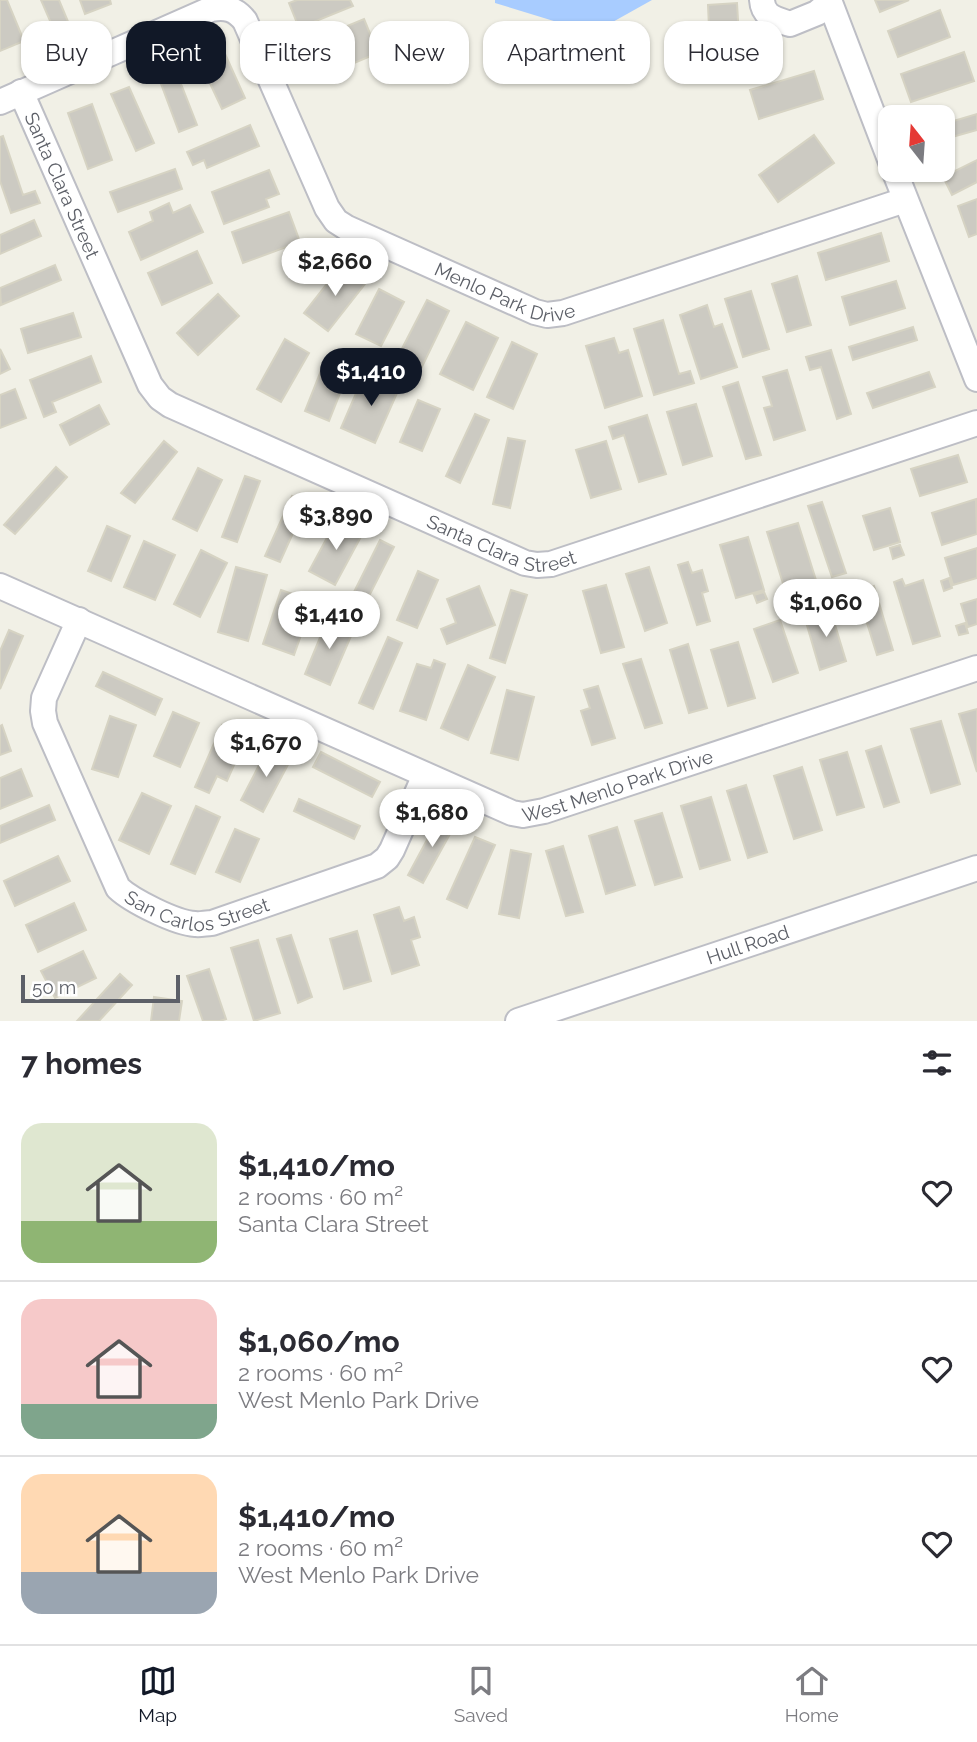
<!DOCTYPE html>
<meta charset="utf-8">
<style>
body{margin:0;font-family:Raleway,sans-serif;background:#f2f2f3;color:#2b2b33;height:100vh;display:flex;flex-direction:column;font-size:26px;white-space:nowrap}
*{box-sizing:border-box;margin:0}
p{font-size:23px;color:#7c7c81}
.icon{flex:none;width:38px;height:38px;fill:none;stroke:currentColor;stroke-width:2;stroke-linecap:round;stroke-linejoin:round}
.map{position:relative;height:1021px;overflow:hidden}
.sheet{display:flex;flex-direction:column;background:#fff;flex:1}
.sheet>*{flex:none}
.top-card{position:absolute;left:21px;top:21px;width:936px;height:63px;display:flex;gap:14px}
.needle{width:46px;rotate:343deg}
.fabs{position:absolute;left:878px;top:105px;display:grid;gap:14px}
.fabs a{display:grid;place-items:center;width:77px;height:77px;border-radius:14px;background:#fff;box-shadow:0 2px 5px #0004;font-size:35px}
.scale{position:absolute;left:21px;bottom:18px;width:159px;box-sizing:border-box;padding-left:7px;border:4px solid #5d6068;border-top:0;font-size:19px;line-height:24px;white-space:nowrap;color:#5d6068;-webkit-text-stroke:5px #fff;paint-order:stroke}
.price{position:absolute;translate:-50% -60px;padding:0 16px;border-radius:24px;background:#fff;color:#222;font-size:23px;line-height:46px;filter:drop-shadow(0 2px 4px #0008)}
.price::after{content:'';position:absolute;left:50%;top:42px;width:21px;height:16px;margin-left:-10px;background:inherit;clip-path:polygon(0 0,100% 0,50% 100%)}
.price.current{background:#111827;color:#fff}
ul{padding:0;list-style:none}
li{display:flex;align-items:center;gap:21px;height:175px;padding:0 21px}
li+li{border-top:2px solid #e1e1e2}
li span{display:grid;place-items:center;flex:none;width:196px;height:140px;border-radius:21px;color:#555}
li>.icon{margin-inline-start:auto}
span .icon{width:84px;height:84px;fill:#fffc;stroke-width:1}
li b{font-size:30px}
h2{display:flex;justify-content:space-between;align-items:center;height:84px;padding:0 21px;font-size:30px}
.pill{padding:0 24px;border-radius:21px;background:#fff;box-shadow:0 2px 5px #0004;font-size:24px;line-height:63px}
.pill.current{background:#111827;color:#fff}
.tab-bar{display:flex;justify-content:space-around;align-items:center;height:98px;border-top:2px solid #e1e1e2;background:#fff;font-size:19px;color:#7c7c81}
.tab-bar a{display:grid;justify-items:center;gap:4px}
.tab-bar .current{color:#111827}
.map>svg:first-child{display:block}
</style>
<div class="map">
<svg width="977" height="1021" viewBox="0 0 977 1021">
<rect width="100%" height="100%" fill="#f1f0e6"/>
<path fill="#a8ccff" d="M495,0H652L593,33L495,3Z"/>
<path fill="#cccac2" stroke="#d6d3c3" stroke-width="2" d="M0,0H7L24,41L0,51Z
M41,0H59L69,24L54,30Z
M80,0H110L111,4L85,14Z
M297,0H350L353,6L299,28L289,3Z
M875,0H909L880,12Z
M737,3L739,37L752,36L753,61L740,62L741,72L711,74L708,5Z
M940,10L950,37L898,57L888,31Z
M364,19L378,53L321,77L306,43Z
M221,45L245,98L222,109L197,56Z
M964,52L974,81L911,102L901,74Z
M174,66L197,125L179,132L157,73Z
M814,71L823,99L759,119L750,90Z
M129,87L154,143L136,151L111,94Z
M92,104L112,160L88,169L68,113Z
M977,114V130L952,137L947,123Z
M250,125L259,146L207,168L204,160L193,165L187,152Z
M814,135L834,163L778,202L759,175Z
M3,136L23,195L35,191L40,203L11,213L0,181V137Z
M977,160V182L952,195L943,177Z
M175,169L182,189L118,212L110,192Z
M269,170L279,194L266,199L269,207L224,224L212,192Z
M977,199V234L969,237L958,206Z
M169,203L173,213L190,205L203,232L141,260L129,232L153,221L150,212Z
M289,212L300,242L243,263L232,232Z
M34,220L41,236L0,254V235Z
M881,233L889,261L826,280L818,253Z
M197,251L212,283L162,305L148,273Z
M55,265L61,280L1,305L0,288Z
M341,266L365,284L328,331L304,313Z
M797,276L811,325L787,332L772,284Z
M896,281L905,308L850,325L842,297Z
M379,289L404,302L381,346L356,334Z
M751,291L769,349L743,357L725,299Z
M218,294L239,316L198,355L177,333Z
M427,300L449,311L419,373L395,362Z
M707,305L714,327L722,324L737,367L701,379L680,315Z
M73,313L81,337L28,353L21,329Z
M663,320L679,374L690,371L694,383L654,395L634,329Z
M466,322L498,338L473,390L440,374Z
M913,327L917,340L853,360L849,347Z
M614,338L619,353L628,350L642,396L605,408L586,346Z
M285,339L309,353L281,402L257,389Z
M512,342L537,354L513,409L487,397Z
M0,349L10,369L0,374Z
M831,350L851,414L837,419L821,367L810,370L806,357Z
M91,356L101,382L52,402L56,412L44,417L30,380Z
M326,358L350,368L329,421L305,411Z
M787,370L805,430L774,440L764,408L772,406L763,377Z
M929,372L935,387L873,408L867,393Z
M375,373L401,384L375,443L341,428L357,391L365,394Z
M738,382L761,455L746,459L723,387Z
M15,389L26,418L0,428V395Z
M418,400L440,409L422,451L400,442Z
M696,404L712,456L683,465L667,412Z
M99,405L109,424L70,445L60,425Z
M475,414L489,420L460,483L446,476Z
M647,415L666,474L639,482L624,435L613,439L609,427Z
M508,438L525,441L510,508L493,504Z
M164,441L177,452L135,503L121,493Z
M606,441L621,489L591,498L576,450Z
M958,455L967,482L920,496L911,469Z
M56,467L67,477L15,534L4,525Z
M198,468L222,480L197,531L173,519Z
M245,476L260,481L237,542L222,537Z
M292,496L307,502L280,562L265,556Z
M976,499L977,534L942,545L932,513Z
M822,502L846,573L832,577L808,506Z
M890,508L900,542L874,550L863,516Z
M337,519L363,533L335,585L309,571Z
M798,523L816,580L785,590L767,532Z
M107,526L130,536L111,581L88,571Z
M748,537L764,590L736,598L720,545Z
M380,540L394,547L366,602L352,596Z
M144,541L175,555L155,600L124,587Z
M900,545L904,555L893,559L890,548Z
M977,548V578L953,585L945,558Z
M201,550L227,563L200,617L174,604Z
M688,562L692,573L702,570L708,591L702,593L710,621L697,625L678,565Z
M236,567L267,575L248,641L218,632Z
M649,567L667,623L645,631L626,574Z
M418,571L438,580L417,628L397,620Z
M949,578L952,588L944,591L941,581Z
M902,579L905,586L923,580L940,636L913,644L894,582Z
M606,585L624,647L601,653L583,591Z
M479,586L495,625L447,644L441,629L456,623L447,599Z
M874,586L893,650L877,655L857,591Z
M281,590L313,601L294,655L263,644Z
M511,590L527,595L505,663L490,658Z
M764,592L767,599L757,603L754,595Z
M977,599V624L968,627L961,604Z
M829,605L846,661L820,670L806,622L820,618L817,609Z
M328,618L354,629L330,685L305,674Z
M780,620L798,673L773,682L754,629Z
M965,623L968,633L959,635L956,626Z
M9,630L23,636L0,689V651Z
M388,637L402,643L373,709L359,703Z
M738,642L755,698L728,706L711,650Z
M688,644L707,708L689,713L670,650Z
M641,659L662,723L645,728L623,664Z
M434,660L445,664L426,720L400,711L417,664L431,668Z
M468,665L495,677L468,740L441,728Z
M103,672L162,699L155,715L96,686Z
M598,686L615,738L592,745L581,711L590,708L584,690Z
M507,690L534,697L518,760L491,753Z
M977,709V772L959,714Z
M173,712L199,723L180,767L154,756Z
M110,716L136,725L118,777L92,769Z
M941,721L960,784L931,793L911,729Z
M2,725L11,751L0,755V726Z
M222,725L236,731L227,751L238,756L227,781L217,776L209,793L195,787Z
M269,746L292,757L263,812L241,800Z
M881,746L899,802L884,807L866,751Z
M321,752L380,782L372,797L313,767Z
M847,752L864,807L837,815L820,760Z
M802,767L822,830L794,839L774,776Z
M21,769L32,796L0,809V778Z
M746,785L767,852L748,858L727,791Z
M142,793L171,806L149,854L119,840Z
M711,797L730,860L700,869L681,806Z
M299,799L360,826L354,839L294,811Z
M49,805L55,820L0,843V826Z
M196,806L220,817L195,874L171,864Z
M662,813L682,877L655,885L635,821Z
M441,814L456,823L423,883L408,875Z
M617,827L635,885L606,894L589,836Z
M235,829L259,839L240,882L216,872Z
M475,837L495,845L467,908L447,899Z
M563,846L583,912L566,916L546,851Z
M511,850L531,854L519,918L499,914Z
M58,856L70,881L15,906L4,881Z
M74,903L86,930L38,952L26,925Z
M399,907L404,921L414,917L420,937L411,940L419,965L392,974L374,915Z
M357,931L371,981L344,989L330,939Z
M291,935L312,997L298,1003L277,939Z
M258,940L280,1013L254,1021L231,948Z
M83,951L96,978L55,998L41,971Z
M209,969L226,1019L220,1021H203L187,976Z
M120,974L132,985L99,1021H77Z
M154,997L182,1001L179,1021H151Z"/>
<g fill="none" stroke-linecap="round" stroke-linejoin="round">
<defs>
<g id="street">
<path d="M762,0C763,17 776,19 790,24L817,13L830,2"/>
<path d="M829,0L891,162"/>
<path id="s1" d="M21,92L150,385L160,398L170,405L525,563L537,565L551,564L977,423"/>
<path id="s2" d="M0,102L211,9C226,6 236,9 245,21L327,208L336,221L347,228L535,312L547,315L563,313L905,200"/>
<path d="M894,170L977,379"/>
<path id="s3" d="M0,586L512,813L523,815L544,811L977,668"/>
<path id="s4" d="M79,620L44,698L43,711L45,723L118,888C132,901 176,923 195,924C200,925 206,923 212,923L377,866L387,858L392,850L425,775"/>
<path id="s5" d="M518,1021L977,868"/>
</g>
</defs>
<use href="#street" stroke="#bdbec5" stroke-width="28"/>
<use href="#street" stroke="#fff" stroke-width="24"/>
</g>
<g text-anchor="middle" stroke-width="5" stroke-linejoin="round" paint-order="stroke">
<g font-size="19" fill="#5d6068" stroke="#fff">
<text dy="7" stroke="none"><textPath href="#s1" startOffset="102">Santa Clara Street</textPath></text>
<text dy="7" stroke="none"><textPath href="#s2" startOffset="674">Menlo Park Drive</textPath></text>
<text dy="7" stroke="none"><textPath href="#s1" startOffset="710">Santa Clara Street</textPath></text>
<text dy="7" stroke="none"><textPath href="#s3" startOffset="670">West Menlo Park Drive</textPath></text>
<text dy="7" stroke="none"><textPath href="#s4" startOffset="378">San Carlos Street</textPath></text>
<text dy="7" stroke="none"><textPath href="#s5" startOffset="242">Hull Road</textPath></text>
</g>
</g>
</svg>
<div class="fabs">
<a><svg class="needle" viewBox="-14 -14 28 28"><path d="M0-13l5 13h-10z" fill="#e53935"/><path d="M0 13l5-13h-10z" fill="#7c7c81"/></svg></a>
</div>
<div class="scale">50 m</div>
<b class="price" style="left:335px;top:298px">$2,660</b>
<b class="price current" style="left:371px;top:408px">$1,410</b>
<b class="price" style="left:336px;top:552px">$3,890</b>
<b class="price" style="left:826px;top:639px">$1,060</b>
<b class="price" style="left:329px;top:651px">$1,410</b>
<b class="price" style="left:266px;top:779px">$1,670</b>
<b class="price" style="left:432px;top:849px">$1,680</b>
<div class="top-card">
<a class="pill">Buy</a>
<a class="pill current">Rent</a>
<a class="pill">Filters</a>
<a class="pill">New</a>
<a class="pill">Apartment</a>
<a class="pill">House</a>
</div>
</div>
<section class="sheet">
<h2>7 homes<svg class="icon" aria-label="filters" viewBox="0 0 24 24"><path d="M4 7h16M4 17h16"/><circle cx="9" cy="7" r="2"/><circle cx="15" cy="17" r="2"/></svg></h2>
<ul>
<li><span style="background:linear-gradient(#dfe7d0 70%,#8fb573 0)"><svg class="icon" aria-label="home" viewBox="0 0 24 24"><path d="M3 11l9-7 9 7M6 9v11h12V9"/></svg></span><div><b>$1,410/mo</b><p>2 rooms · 60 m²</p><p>Santa Clara Street</p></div><svg class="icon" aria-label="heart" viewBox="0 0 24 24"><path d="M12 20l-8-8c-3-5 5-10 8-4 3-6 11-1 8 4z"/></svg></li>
<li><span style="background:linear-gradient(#f6c9c9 75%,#7fa58c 0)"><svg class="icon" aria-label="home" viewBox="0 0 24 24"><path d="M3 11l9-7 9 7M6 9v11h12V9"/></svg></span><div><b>$1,060/mo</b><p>2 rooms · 60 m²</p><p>West Menlo Park Drive</p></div><svg class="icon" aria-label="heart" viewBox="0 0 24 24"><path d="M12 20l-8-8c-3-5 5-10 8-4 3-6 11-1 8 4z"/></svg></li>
<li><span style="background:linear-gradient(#ffd9b3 70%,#9aa5b1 0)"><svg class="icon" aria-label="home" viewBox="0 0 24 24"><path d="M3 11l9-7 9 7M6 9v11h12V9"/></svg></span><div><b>$1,410/mo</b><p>2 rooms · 60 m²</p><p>West Menlo Park Drive</p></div><svg class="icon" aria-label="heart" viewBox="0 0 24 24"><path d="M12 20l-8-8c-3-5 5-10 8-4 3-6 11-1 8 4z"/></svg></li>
</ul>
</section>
<nav class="tab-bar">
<a class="current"><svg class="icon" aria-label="map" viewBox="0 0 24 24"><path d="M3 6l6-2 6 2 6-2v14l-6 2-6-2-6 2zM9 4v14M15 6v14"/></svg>Map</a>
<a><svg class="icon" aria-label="saved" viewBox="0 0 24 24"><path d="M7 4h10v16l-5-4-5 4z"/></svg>Saved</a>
<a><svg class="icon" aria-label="home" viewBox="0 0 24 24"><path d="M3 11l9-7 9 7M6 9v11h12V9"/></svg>Home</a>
</nav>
